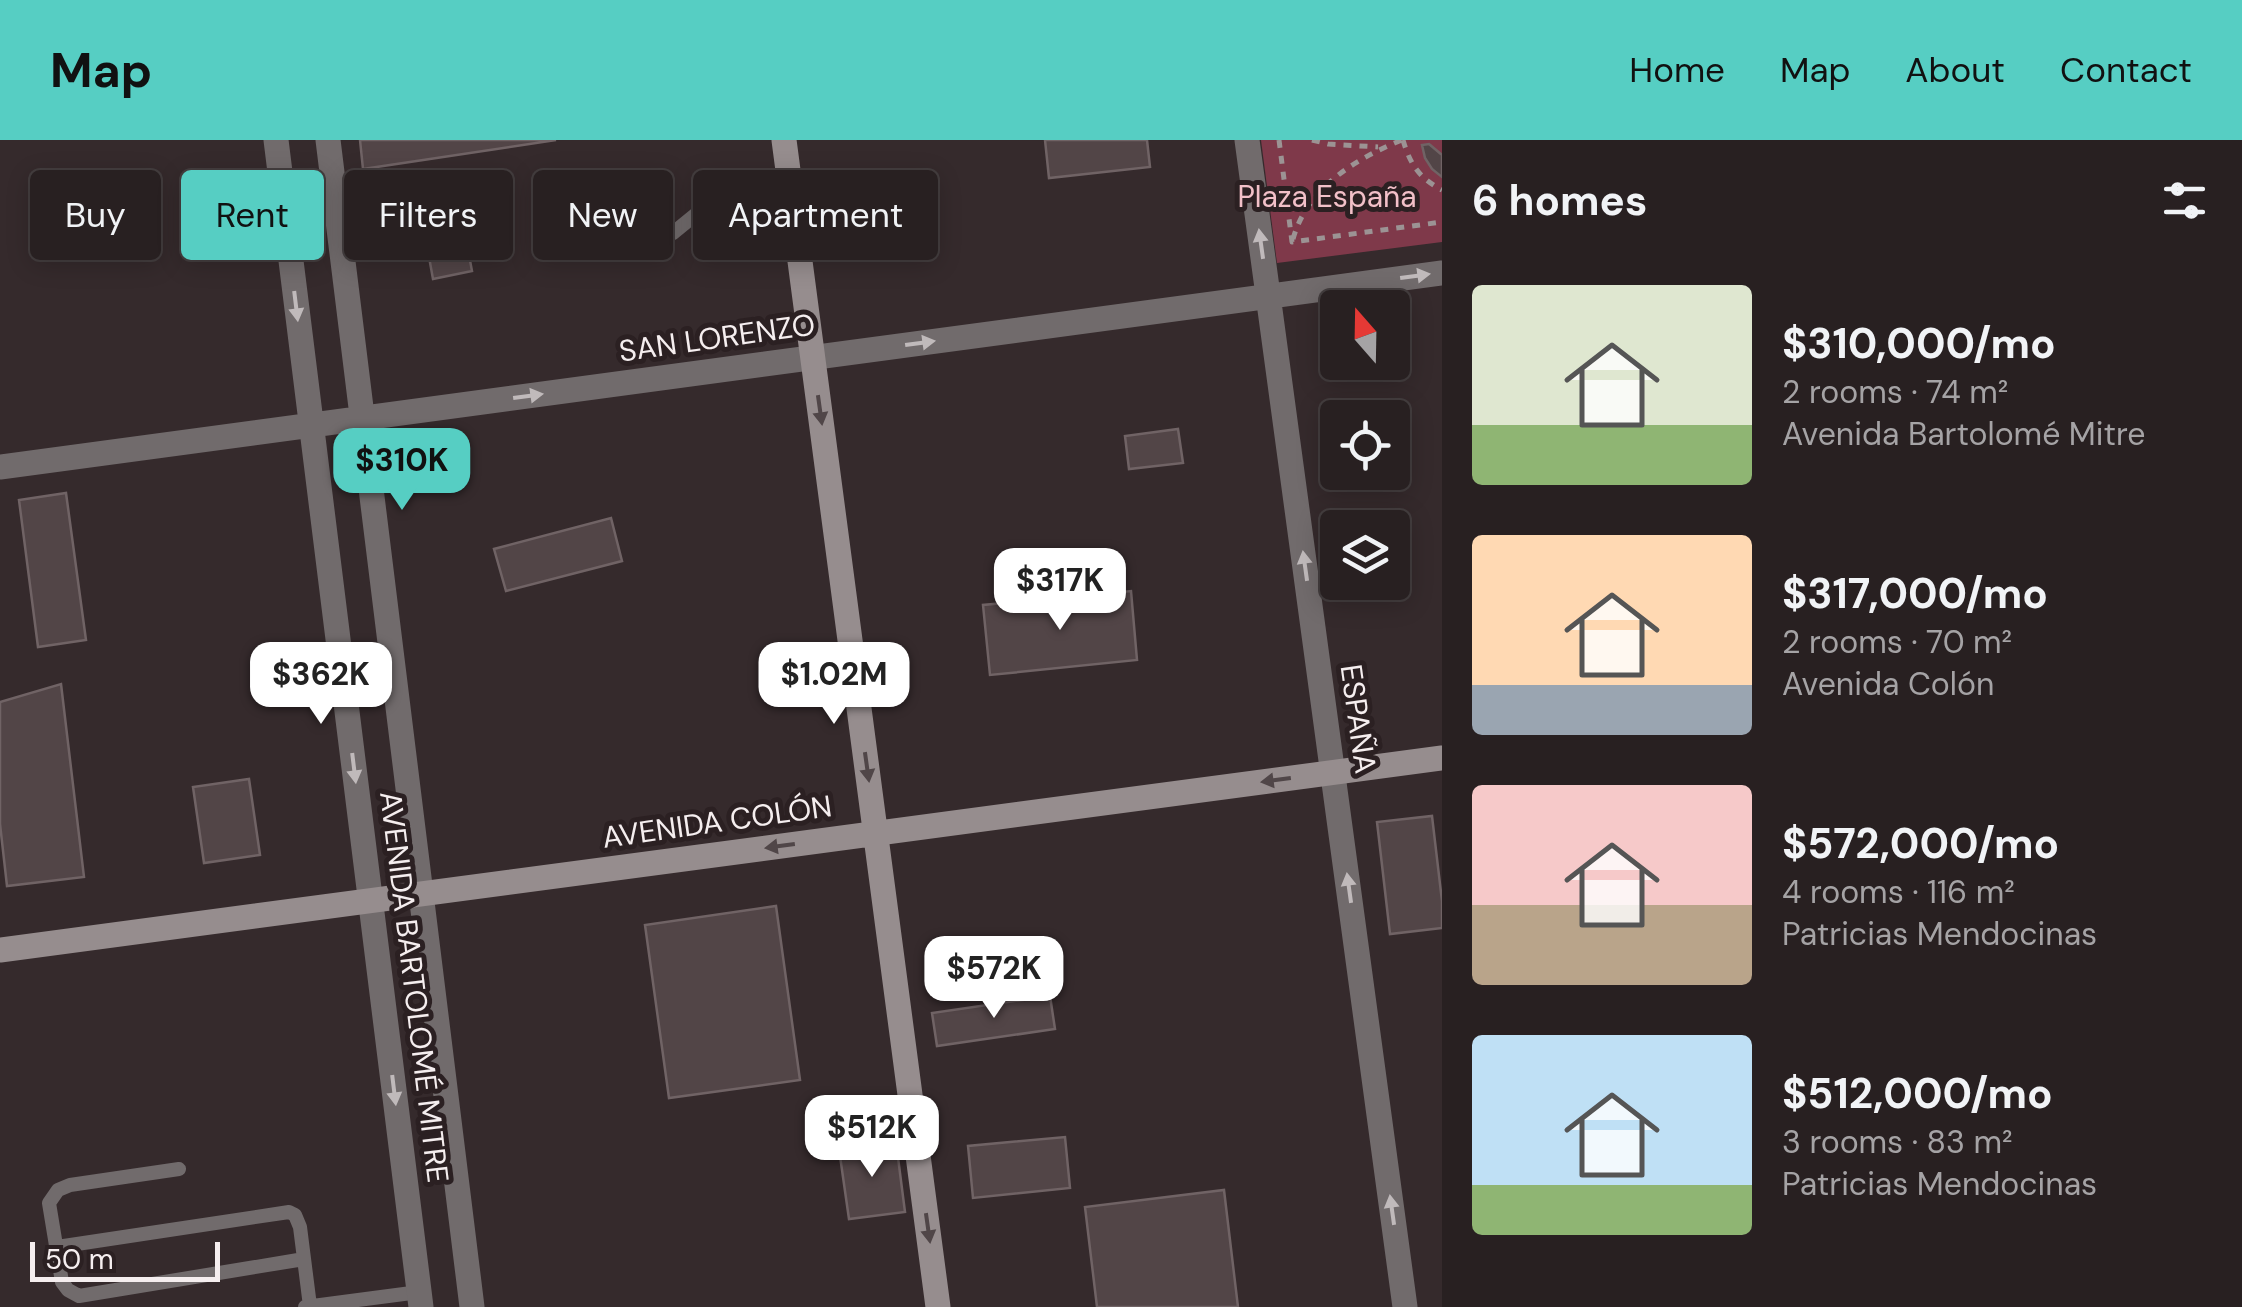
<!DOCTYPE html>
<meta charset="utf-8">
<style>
body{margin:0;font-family:"DM Sans",sans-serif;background:#30282a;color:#f1f3f6;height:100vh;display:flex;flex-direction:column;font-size:38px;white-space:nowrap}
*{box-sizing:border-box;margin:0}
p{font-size:32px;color:#a5a3a5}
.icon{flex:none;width:55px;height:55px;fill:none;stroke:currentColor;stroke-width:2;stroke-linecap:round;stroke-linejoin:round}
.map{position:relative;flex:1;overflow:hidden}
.drawer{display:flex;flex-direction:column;background:#282021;width:800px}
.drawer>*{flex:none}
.banner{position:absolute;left:30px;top:30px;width:950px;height:90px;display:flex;gap:20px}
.needle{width:65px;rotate:340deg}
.fabs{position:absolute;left:1320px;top:150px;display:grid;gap:20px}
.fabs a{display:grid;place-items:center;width:90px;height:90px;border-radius:10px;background:#282021;box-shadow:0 5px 25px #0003,0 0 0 2px #443e3f;font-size:50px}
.scale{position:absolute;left:30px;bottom:25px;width:190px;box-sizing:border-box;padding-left:10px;border:5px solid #f5eeef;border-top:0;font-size:28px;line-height:35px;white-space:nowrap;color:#f5eeef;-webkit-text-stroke:8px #2b2022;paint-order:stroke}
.price{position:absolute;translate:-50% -85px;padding:0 22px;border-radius:20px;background:#fff;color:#222;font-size:32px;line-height:65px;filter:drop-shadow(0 2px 5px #0008)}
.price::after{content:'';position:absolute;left:50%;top:60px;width:30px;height:22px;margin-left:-15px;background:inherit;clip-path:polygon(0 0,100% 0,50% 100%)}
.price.active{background:#56cec3;color:#111}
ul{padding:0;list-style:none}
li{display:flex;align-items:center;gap:30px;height:250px;padding:0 30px}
li span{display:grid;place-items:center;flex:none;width:280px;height:200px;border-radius:10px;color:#555}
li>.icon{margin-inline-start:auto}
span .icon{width:120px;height:120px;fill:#fffc;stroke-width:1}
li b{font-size:42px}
h2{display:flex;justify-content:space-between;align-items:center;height:120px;padding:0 30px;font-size:42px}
.chip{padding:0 35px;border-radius:10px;background:#282021;box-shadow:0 5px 25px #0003,0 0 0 2px #443e3f;font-size:35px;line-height:90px}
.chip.active{background:#56cec3;color:#111}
header{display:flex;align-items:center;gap:60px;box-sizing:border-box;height:140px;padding:0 50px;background:#56cec3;color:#111}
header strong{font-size:48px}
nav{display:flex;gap:55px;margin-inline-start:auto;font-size:35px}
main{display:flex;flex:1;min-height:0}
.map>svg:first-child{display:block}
</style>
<header>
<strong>Map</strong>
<nav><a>Home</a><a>Map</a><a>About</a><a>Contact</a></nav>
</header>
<main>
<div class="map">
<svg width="1442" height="1167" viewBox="0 0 1442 1167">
<rect width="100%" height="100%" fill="#352a2c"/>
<path fill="#7f394a" d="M1261,0H1442V102L1277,123Z"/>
<path fill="#524547" stroke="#706365" stroke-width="2.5" d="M360,0H556L363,29Z
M1045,0H1147L1150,27L1049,38Z
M1429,4L1442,15V37L1432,29L1425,18L1422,5Z
M466,99L472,131L433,139L427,106Z
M1178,289L1183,323L1129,329L1125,296Z
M66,353L86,500L38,507L19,360Z
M611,378L622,421L506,451L494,409Z
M1131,451L1137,520L990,535L983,465Z
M61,544L84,737L7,746L0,684V562Z
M249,639L260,715L204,723L193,647Z
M1432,676L1442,761V788L1390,794L1377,682Z
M776,766L800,940L669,958L645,785Z
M1050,856L1055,889L937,906L932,873Z
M1065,997L1070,1048L973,1058L968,1006Z
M896,1002L905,1072L849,1079L839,1009Z
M1224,1050L1238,1167H1097L1085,1067Z"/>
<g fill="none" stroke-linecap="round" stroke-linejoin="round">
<path stroke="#9c9394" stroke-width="5" stroke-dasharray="8 8" stroke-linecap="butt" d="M1279,0L1292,102L1442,82
M1312,0L1328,4L1378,7
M1403,0C1410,24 1419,38 1442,50
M1293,99C1307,48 1355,19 1402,0"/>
<path stroke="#716b6c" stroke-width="14" d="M634,100L673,93L711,62L790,47
M179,1029L70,1045L58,1050L49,1063L62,1142L68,1150L79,1156L304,1119
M57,1107L289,1072L295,1075L300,1087L310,1166
M305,1167L419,1152"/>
<path stroke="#716b6c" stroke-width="25" d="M276,0L421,1167
M328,0L472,1167
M1247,0L1405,1167
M0,327L1442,133"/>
<path stroke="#968d8e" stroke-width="25" d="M784,0L938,1167
M0,810L1442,618"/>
</g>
<defs><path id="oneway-solid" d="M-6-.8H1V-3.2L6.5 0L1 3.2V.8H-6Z" transform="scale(2.5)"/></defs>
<g fill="#c0babb">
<use href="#oneway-solid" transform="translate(1261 104) rotate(-98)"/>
<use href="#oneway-solid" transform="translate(1415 136) rotate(-8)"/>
<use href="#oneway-solid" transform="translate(296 166) rotate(83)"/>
<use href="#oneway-solid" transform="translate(920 203) rotate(-8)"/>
<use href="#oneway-solid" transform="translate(528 256) rotate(-8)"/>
<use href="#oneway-solid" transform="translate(1305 426) rotate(-98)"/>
<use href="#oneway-solid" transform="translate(354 628) rotate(83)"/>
<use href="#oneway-solid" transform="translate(1349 748) rotate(-98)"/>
<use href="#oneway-solid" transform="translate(394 950) rotate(83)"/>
<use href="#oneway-solid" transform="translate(1392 1070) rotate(-98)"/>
</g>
<g fill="#504648">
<use href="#oneway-solid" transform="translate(820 270) rotate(82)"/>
<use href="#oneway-solid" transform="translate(867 627) rotate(82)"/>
<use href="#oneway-solid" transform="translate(1276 640) rotate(172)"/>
<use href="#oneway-solid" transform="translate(780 706) rotate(172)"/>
<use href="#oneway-solid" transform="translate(928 1088) rotate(82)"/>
</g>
<g text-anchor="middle" stroke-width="10" stroke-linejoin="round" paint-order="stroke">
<g font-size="30" fill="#f2c0c8" stroke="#2b2022">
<text x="1327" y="67">Plaza España</text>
</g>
<g font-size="30" fill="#f5eeef" stroke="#2b2022">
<text transform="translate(717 198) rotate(-8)" y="10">SAN LORENZO</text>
<text transform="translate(1358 579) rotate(82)" y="10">ESPAÑA</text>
<text transform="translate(717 682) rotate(-8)" y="10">AVENIDA COLÓN</text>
<text transform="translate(414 847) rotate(83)" y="10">AVENIDA BARTOLOMÉ MITRE</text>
</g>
</g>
</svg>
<div class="fabs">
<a><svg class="needle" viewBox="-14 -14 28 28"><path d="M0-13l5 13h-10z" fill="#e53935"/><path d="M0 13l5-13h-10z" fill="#a5a3a5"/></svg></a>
<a><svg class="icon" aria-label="locate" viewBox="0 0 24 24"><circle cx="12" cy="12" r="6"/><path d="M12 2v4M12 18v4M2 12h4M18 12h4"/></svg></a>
<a><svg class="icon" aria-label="layers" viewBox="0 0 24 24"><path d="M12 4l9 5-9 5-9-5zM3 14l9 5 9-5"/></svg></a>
</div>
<div class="scale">50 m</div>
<b class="price active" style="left:402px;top:373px">$310K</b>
<b class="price" style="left:1060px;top:493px">$317K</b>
<b class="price" style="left:321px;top:587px">$362K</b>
<b class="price" style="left:834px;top:587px">$1.02M</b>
<b class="price" style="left:994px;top:881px">$572K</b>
<b class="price" style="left:872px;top:1040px">$512K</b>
<div class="banner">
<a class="chip">Buy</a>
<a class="chip active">Rent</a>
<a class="chip">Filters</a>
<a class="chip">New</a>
<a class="chip">Apartment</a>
</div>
</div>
<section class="drawer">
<h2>6 homes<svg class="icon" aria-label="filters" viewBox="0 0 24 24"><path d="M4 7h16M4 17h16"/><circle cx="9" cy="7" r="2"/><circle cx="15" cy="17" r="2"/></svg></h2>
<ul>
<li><span style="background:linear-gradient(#dfe7d0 70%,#8fb573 0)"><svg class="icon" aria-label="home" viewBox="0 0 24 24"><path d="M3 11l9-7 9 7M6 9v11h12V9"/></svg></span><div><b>$310,000/mo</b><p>2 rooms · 74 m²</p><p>Avenida Bartolomé Mitre</p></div></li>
<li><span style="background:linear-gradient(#ffd9b3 75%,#9aa5b1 0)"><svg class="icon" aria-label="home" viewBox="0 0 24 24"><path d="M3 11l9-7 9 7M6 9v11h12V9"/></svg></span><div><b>$317,000/mo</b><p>2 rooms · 70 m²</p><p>Avenida Colón</p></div></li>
<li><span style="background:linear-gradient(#f6c9c9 60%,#b9a48a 0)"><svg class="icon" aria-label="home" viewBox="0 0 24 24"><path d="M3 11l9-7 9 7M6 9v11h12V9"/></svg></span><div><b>$572,000/mo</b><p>4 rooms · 116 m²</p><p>Patricias Mendocinas</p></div></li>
<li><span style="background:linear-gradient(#bfe0f5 75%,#8fb573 0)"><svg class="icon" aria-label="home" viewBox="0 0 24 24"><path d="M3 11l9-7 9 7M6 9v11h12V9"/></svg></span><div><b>$512,000/mo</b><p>3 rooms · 83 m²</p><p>Patricias Mendocinas</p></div></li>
</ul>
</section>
</main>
